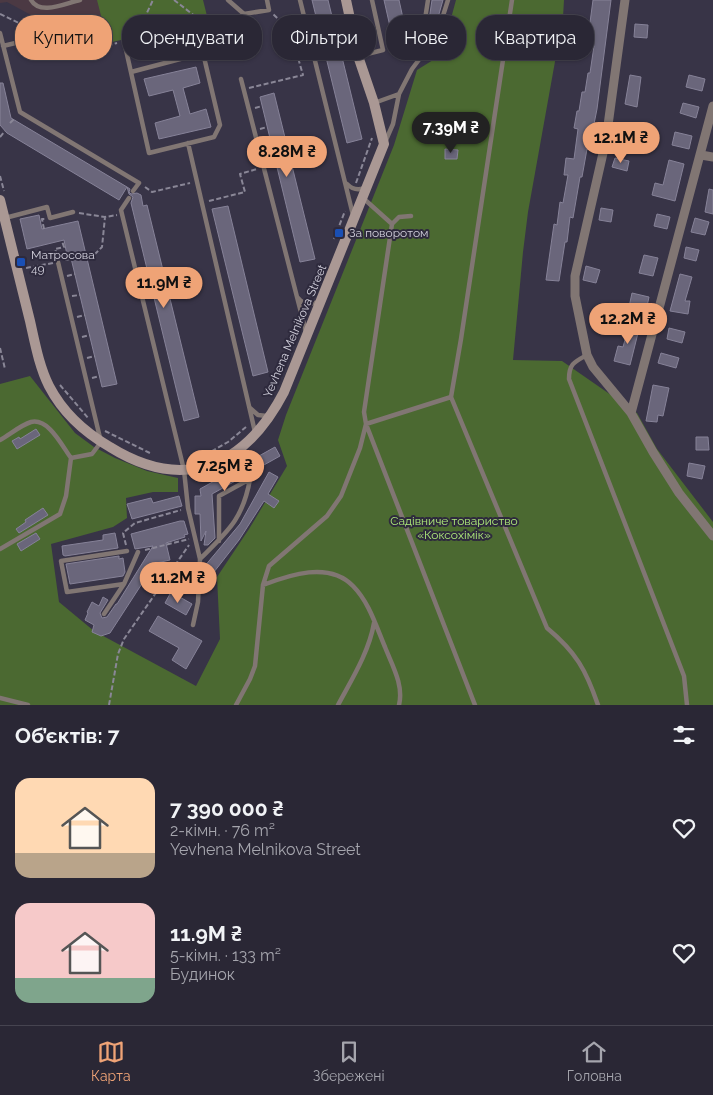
<!DOCTYPE html>
<html lang="uk">
<meta charset="utf-8">
<style>
body{margin:0;font-family:Raleway,sans-serif;background:#322f3d;color:#f1f3f6;height:100vh;display:flex;flex-direction:column;font-size:19px;white-space:nowrap}
*{box-sizing:border-box;margin:0}
p{font-size:16px;color:#a5a5ad}
.icon{flex:none;width:28px;height:28px;fill:none;stroke:currentColor;stroke-width:2;stroke-linecap:round;stroke-linejoin:round}
.map{position:relative;height:705px;overflow:hidden}
.sheet{display:flex;flex-direction:column;background:#2a2735;flex:1}
.sheet>*{flex:none}
.hud{position:absolute;left:15px;top:15px;width:684px;height:45px;display:flex;gap:10px}
.price{position:absolute;translate:-50% -42px;padding:0 11px;border-radius:18px;background:#efa376;color:#111;font-size:16px;line-height:32px;filter:drop-shadow(0 1px 2px #0008)}
.price::after{content:'';position:absolute;left:50%;top:30px;width:15px;height:11px;margin-left:-8px;background:inherit;clip-path:polygon(0 0,100% 0,50% 100%)}
.price.current{background:#222;color:#fff}
ul{padding:0;list-style:none}
li{display:flex;align-items:center;gap:15px;height:125px;padding:0 15px}
li span{display:grid;place-items:center;flex:none;width:140px;height:100px;border-radius:15px;color:#555}
li>.icon{margin-inline-start:auto}
span .icon{width:60px;height:60px;fill:#fffc;stroke-width:1}
li b{font-size:21px}
h2{display:flex;justify-content:space-between;align-items:center;height:60px;padding:0 15px;font-size:21px}
.tag{padding:0 18px;border-radius:20px;background:#2a2735;box-shadow:0 1px 4px #0004,0 0 0 1px #464450;font-size:18px;line-height:45px}
.tag.current{background:#efa376;color:#111}
.tabs{display:flex;justify-content:space-around;align-items:center;height:70px;border-top:1px solid #464450;background:#2a2735;font-size:14px;color:#a5a5ad}
.tabs a{display:grid;justify-items:center;gap:2px}
.tabs .current{color:#efa376}
.map>svg:first-child{display:block}
</style>
<div class="map">
<svg width="713" height="705" viewBox="0 0 713 705">
<rect width="100%" height="100%" fill="#383447"/>
<path fill="#4b3943" d="M0,0H202L207,19L41,57L31,15L7,2L0,3Z"/>
<path fill="#4b6931" d="M97,0H203L208,20L108,43Z
M456,0H564L563,17L528,212L523,252L513,360L562,361L637,413L657,449L713,522V705H0V384L30,376L75,433L94,447L115,458L147,471L178,478V492H153L126,498L127,518L113,527L51,544L59,602L94,631L196,686L220,639L217,577L249,529L287,466L278,440L286,415L394,145L417,70L441,55Z"/>
<path fill="#6a667b" stroke="#868298" d="M312,0H328L362,139L347,143Z
M384,0H399L410,50L396,53Z
M432,0H443L437,21L429,20Z
M593,0H611L597,109L589,149H587L582,177H580L573,218L570,217L567,242H565L559,281L546,280L554,224L557,225L560,202L563,203L568,175H564L566,158L574,159L578,129L574,128L577,111H579L582,92H585L588,73H590L594,46L587,45Z
M635,24L648,25L647,38L634,37Z
M196,67L200,83L183,88L190,114L206,109L211,127L159,139L155,123L180,116L173,90L149,96L144,79Z
M630,75L641,77L637,107L625,104Z
M689,75L705,79L702,91L686,87Z
M0,83H3L11,118L127,187L119,200L7,133L0,125Z
M274,93L315,259L300,262L260,97Z
M683,103L699,107L696,118L680,113Z
M621,124L634,127L632,138L619,136Z
M675,132L692,136L689,149L672,145Z
M445,149L458,150L457,159H445Z
M615,158L629,161L627,171L612,167Z
M669,160L684,164L675,201L652,195L655,183L663,185Z
M127,187L130,189L129,192L131,194L137,193L141,195L143,206L147,205L199,417L184,421L131,203L133,197L129,194Z
M709,189L713,190V214L705,212Z
M228,206L268,372L253,376L212,209Z
M601,208L613,210L611,222L599,220Z
M657,214L670,217L667,229L654,226Z
M39,215L42,229L78,221L117,384L102,387L70,254L67,255L64,240L27,249L20,219Z
M695,218L709,222L705,235L691,232Z
M686,247L699,250L696,261L684,258Z
M644,255L658,258L653,276L639,273Z
M586,266L600,270L596,283L583,280Z
M680,274L692,277L685,301H690L688,314L670,311Z
M632,293L649,297L646,311L629,307Z
M630,322L640,325L630,365L614,361L618,346L623,347Z
M669,328L685,332L682,343L667,339Z
M661,353L679,358L676,368L658,363Z
M653,385L669,388L663,416L658,415L657,422L646,421Z
M36,429L40,435L17,449L12,441L19,437L20,439Z
M696,437H708L709,450H696Z
M275,447L280,456L212,494L215,538L208,545H204L206,531L201,541L200,514H195V496H201L200,489Z
M689,463L705,466L702,479L687,476Z
M269,472L278,477L268,494L279,501L274,508L264,501L239,540L203,586L204,567L240,524Z
M179,496L182,506L132,519L127,504L151,498L153,503Z
M43,508L48,515L19,533L16,529L26,522L25,520Z
M180,521H184L188,534L184,535L185,537L166,543L170,560L152,564L144,578L145,579L110,633L101,636L92,632L94,625L85,620L88,613L87,612L92,602L99,606L103,597L108,600L100,613L102,618L107,617L116,604H117L153,546L135,549L131,534Z
M36,533L40,539L21,551L17,544Z
M115,533L118,548L65,556L63,555L62,546L103,540V535Z
M119,556V559L123,558L125,572L123,576L70,584L66,564Z
M171,592L192,604L186,615L165,603Z
M158,616L202,641L186,669L172,660L179,648L149,631Z"/>
<g fill="none" stroke-linecap="round" stroke-linejoin="round">
<path stroke="#8a8797" stroke-width="2" stroke-dasharray="5 2.5" stroke-linecap="butt" d="M174,0L204,23
M0,14L36,31
M290,30L299,27
M128,35L144,19L153,0
M129,40L237,16
M53,41L74,55L117,43
M249,88L303,75L290,30L273,14
M255,108L262,106
M10,123L15,118
M260,129L267,127
M0,137L5,131
M265,151L272,149
M0,176L4,191
M356,183L372,138
M145,187L152,192L190,183
M209,201L245,192L240,174L257,169
M79,213L105,217L117,215
M44,229L42,219H45
M334,239L345,211
M57,255L55,249L64,247L62,241
M65,260L95,254L102,247L105,217
M26,268L53,263
M67,276L75,274
M72,296L80,295
M77,317L85,315
M82,337L90,335
M0,348L5,369
M87,358L95,356
M92,378L100,376
M60,385L89,419
M105,431L152,454
M205,455L228,442L246,427
M126,545L123,533L135,523L181,510
M145,550L189,539
M109,705L118,654L124,639L189,545"/>
<path stroke="#817673" stroke-width="4.5" d="M31,0C40,16 66,3 80,0
M228,0L244,14L269,10L267,0
M300,0L353,215
M0,33L20,112L139,183L133,191
M124,41L149,153L214,137L220,125L203,53L131,72
M3,46L69,30
M359,56L383,50L372,0
M419,58L428,0
M241,79L306,332
M374,103L399,94L412,69L427,49L441,22L448,0
M386,140L393,124L399,94
M188,143L255,432
M347,184C352,189 357,191 364,188
M129,198L121,210L184,470L188,508L200,559L198,602L193,625
M5,218L47,207L50,218L73,212
M392,224L399,217L411,216
M298,298C304,305 310,305 318,302
M587,355C574,362 569,364 569,379L684,676L687,705
M451,397L547,628C576,652 586,670 598,705
M250,408L258,415L267,416
M0,440C9,435 21,425 31,422C49,418 62,446 71,458
M0,549L60,514L66,496L71,458L92,454L101,442L58,262
M127,551L61,561L67,592L124,584L138,552
M200,559C228,531 243,519 250,479L219,496V541
M263,585C289,575 329,561 353,586C369,602 376,626 385,647C392,665 404,685 399,705
M104,614L124,584
M0,698L28,705
M236,705L250,679L255,666L263,585L269,566L327,516L341,496L360,448L366,424L364,412L392,224L363,198
M338,705C352,679 369,652 374,623
M475,705L366,424L451,397L461,339L512,0"/>
<path stroke="#817673" stroke-width="9" d="M625,0L606,140L575,276V296L587,355L593,367L631,413L653,452L679,493L713,536
M701,155L713,157
M631,413L713,106"/>
<path stroke="#aa9894" stroke-width="10" d="M0,200C10,240 20,281 30,321C35,343 39,366 49,386C63,413 84,432 110,447C184,493 245,467 284,392L384,144L374,103L358,56L346,0"/>
</g>
<g fill="#1a4fb4" stroke="#2e2a3d" stroke-width="2">
<rect x="334" y="228" width="10" height="10" rx="2.5"/>
<rect x="16" y="257" width="10" height="10" rx="2.5"/>
</g>
<g text-anchor="middle" stroke-width="4" stroke-linejoin="round" paint-order="stroke">
<g font-size="12" fill="#d2d0dc" stroke="#2e2a3d" text-anchor="start">
<text x="349" y="237">За поворотом</text>
<text x="31" y="259">Матросова<tspan x="31" dy="14">49</tspan></text>
</g>
<g font-size="12" fill="#d2d0dc" stroke="#2e2a3d">
<text transform="translate(295 331) rotate(-67)" y="4">Yevhena Melnikova Street</text>
</g>
<g font-size="12" fill="#afec7a" stroke="#2e2a3d">
<text x="454" y="525">Садівниче товариство<tspan x="454" dy="14">«Коксохімік»</tspan></text>
</g>
</g>
</svg>
<b class="price current" style="left:451px;top:154px">7.39M ₴</b>
<b class="price" style="left:621px;top:164px">12.1M ₴</b>
<b class="price" style="left:287px;top:178px">8.28M ₴</b>
<b class="price" style="left:164px;top:309px">11.9M ₴</b>
<b class="price" style="left:628px;top:345px">12.2M ₴</b>
<b class="price" style="left:225px;top:492px">7.25M ₴</b>
<b class="price" style="left:178px;top:604px">11.2M ₴</b>
<div class="hud">
<a class="tag current">Купити</a>
<a class="tag">Орендувати</a>
<a class="tag">Фільтри</a>
<a class="tag">Нове</a>
<a class="tag">Квартира</a>
</div>
</div>
<section class="sheet">
<h2>Об’єктів: 7<svg class="icon" aria-label="filters" viewBox="0 0 24 24"><path d="M4 7h16M4 17h16"/><circle cx="9" cy="7" r="2"/><circle cx="15" cy="17" r="2"/></svg></h2>
<ul>
<li><span style="background:linear-gradient(#ffd9b3 75%,#b9a48a 0)"><svg class="icon" aria-label="home" viewBox="0 0 24 24"><path d="M3 11l9-7 9 7M6 9v11h12V9"/></svg></span><div><b>7 390 000 ₴</b><p>2-кімн. · 76 m²</p><p>Yevhena Melnikova Street</p></div><svg class="icon" aria-label="heart" viewBox="0 0 24 24"><path d="M12 20l-8-8c-3-5 5-10 8-4 3-6 11-1 8 4z"/></svg></li>
<li><span style="background:linear-gradient(#f6c9c9 75%,#7fa58c 0)"><svg class="icon" aria-label="home" viewBox="0 0 24 24"><path d="M3 11l9-7 9 7M6 9v11h12V9"/></svg></span><div><b>11.9M ₴</b><p>5-кімн. · 133 m²</p><p>Будинок</p></div><svg class="icon" aria-label="heart" viewBox="0 0 24 24"><path d="M12 20l-8-8c-3-5 5-10 8-4 3-6 11-1 8 4z"/></svg></li>
</ul>
</section>
<nav class="tabs">
<a class="current"><svg class="icon" aria-label="map" viewBox="0 0 24 24"><path d="M3 6l6-2 6 2 6-2v14l-6 2-6-2-6 2zM9 4v14M15 6v14"/></svg>Карта</a>
<a><svg class="icon" aria-label="saved" viewBox="0 0 24 24"><path d="M7 4h10v16l-5-4-5 4z"/></svg>Збережені</a>
<a><svg class="icon" aria-label="home" viewBox="0 0 24 24"><path d="M3 11l9-7 9 7M6 9v11h12V9"/></svg>Головна</a>
</nav>
